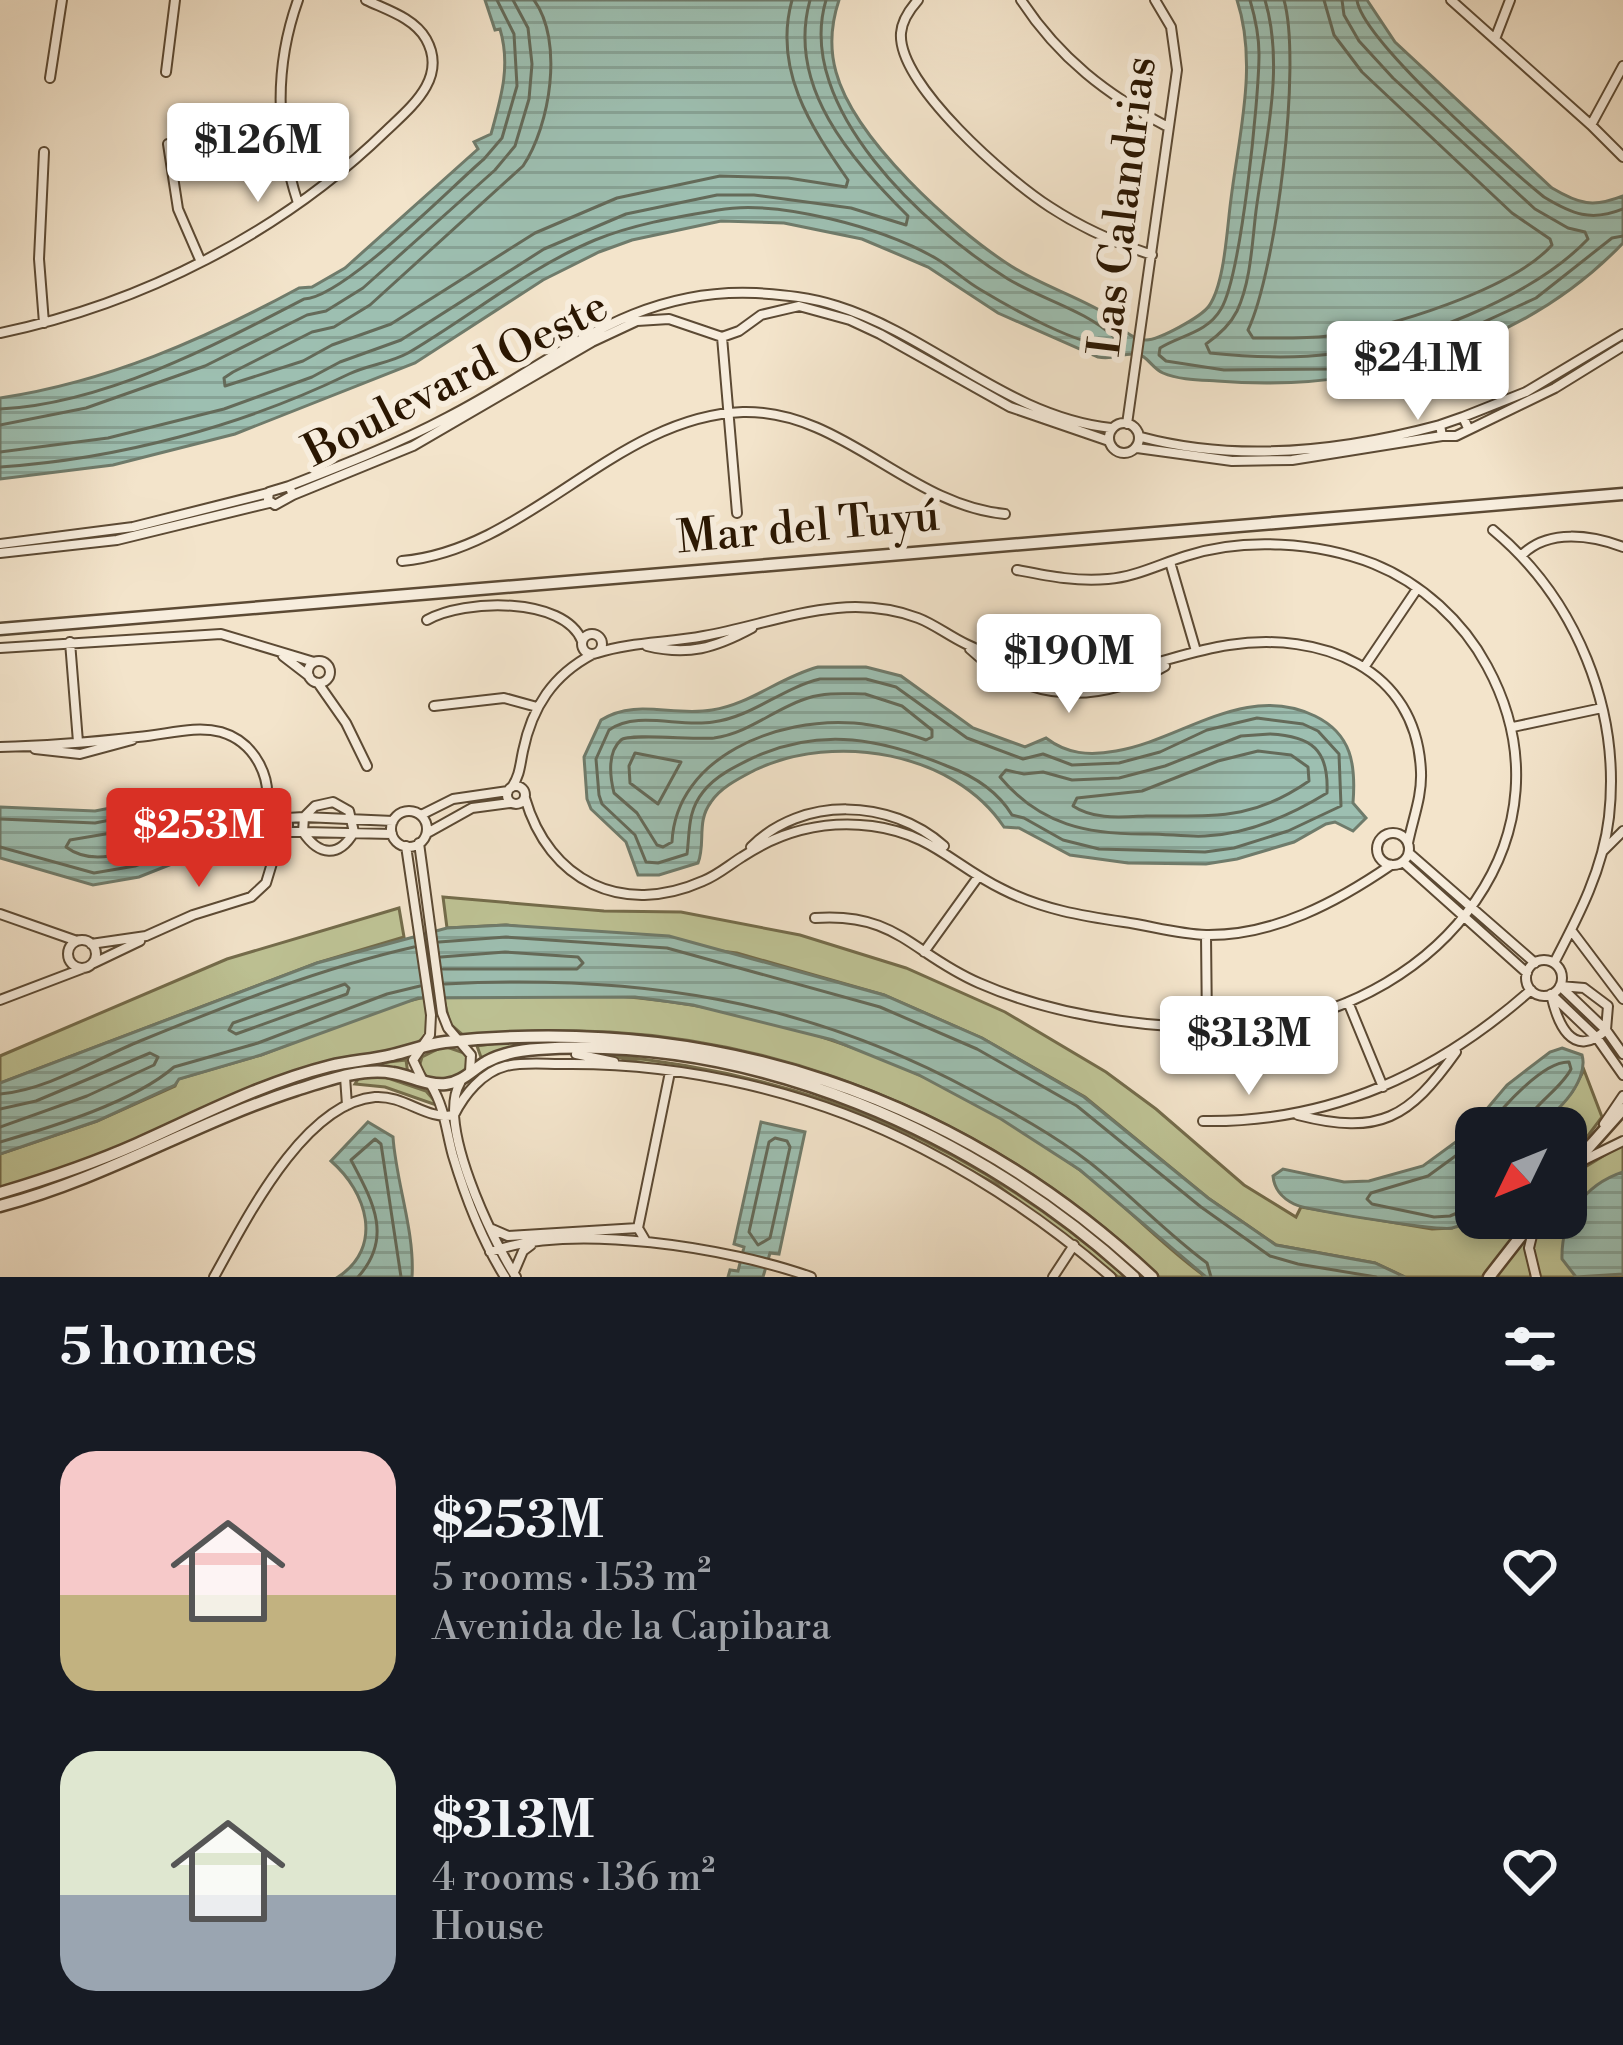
<!DOCTYPE html>
<meta charset="utf-8">
<style>
body{margin:0;font-family:"Libre Bodoni",serif;background:#20242c;color:#f1f3f6;height:100vh;display:flex;flex-direction:column;font-size:45px;white-space:nowrap}
*{box-sizing:border-box;margin:0}
p{font-size:39px;color:#9ea1a6}
.icon{flex:none;width:66px;height:66px;fill:none;stroke:currentColor;stroke-width:2;stroke-linecap:round;stroke-linejoin:round}
.map{position:relative;height:1277px;overflow:hidden}
.details{display:flex;flex-direction:column;background:#171b24;flex:1}
.details>*{flex:none}
.needle{width:78px;rotate:227deg}
.buttons{position:absolute;left:1455px;top:1107px;display:grid;gap:24px}
.buttons a{display:grid;place-items:center;width:132px;height:132px;border-radius:24px;background:#171b24;box-shadow:0 6px 18px #0003;font-size:60px}
.price{position:absolute;translate:-50% -102px;padding:0 27px;border-radius:12px;background:#fff;color:#222;font-size:39px;line-height:78px;filter:drop-shadow(0 3px 6px #0008)}
.price::after{content:'';position:absolute;left:50%;top:72px;width:36px;height:27px;margin-left:-18px;background:inherit;clip-path:polygon(0 0,100% 0,50% 100%)}
.price.active{background:#d93025;color:#fff}
ul{padding:0;list-style:none}
li{display:flex;align-items:center;gap:36px;height:300px;padding:0 60px}
li span{display:grid;place-items:center;flex:none;width:336px;height:240px;border-radius:36px;color:#555}
li>.icon{margin-inline-start:auto}
span .icon{width:144px;height:144px;fill:#fffc;stroke-width:1}
li b{font-size:51px}
h2{display:flex;justify-content:space-between;align-items:center;height:144px;padding:0 60px;font-size:51px}
.map>svg:first-child{display:block}
</style>
<div class="map">
<svg width="1623" height="1277" viewBox="0 0 1623 1277">
<defs>
<pattern id="water-rules" width="6" height="5" patternUnits="userSpaceOnUse" patternTransform="scale(3)"><rect width="6" height="5" fill="#9dbfb1"/><path d="M0 2.5h6" fill="none" stroke="#87a396"/></pattern>
</defs>
<rect width="100%" height="100%" fill="#f3e4cb"/>
<filter id="stains"><feTurbulence type="fractalNoise" baseFrequency=".00167" numOctaves="4"/><feColorMatrix values="0 0 0 0 .2 0 0 0 0 .09 0 0 0 0 .02 0 0 0 .5 -.17"/></filter>
<radialGradient id="worn" r=".72"><stop offset=".6" stop-color="#630" stop-opacity="0"/><stop offset="1" stop-color="#630" stop-opacity=".3"/></radialGradient>
<path fill="#bec395" stroke="#746c4b" stroke-width="3" d="M443,897L604,911L681,912L800,935L906,968L1005,1012L1106,1072L1156,1109L1244,1185L1296,1217L1301,1207L1432,1229L1452,1228L1476,1215V1218H1528L1483,1277H1405L1375,1263L1276,1245L1208,1198L1085,1097L982,1038L884,995L737,953L506,925L447,928Z
M399,908L404,937L317,963L0,1083V1056L227,959Z
M474,995C528,996 585,992 639,998C796,1014 953,1075 1080,1170C1124,1203 1161,1245 1206,1277H1159C1015,1135 813,1044 610,1032C587,1031 561,1030 537,1031C513,1032 489,1038 465,1037L450,1024L443,996Z
M425,997L429,1032L413,1047L334,1061L75,1166L0,1189V1154L97,1121L175,1086L178,1079L261,1055L391,1005Z
M519,1040C772,1038 957,1111 1147,1277H1141C999,1145 825,1070 634,1048C585,1043 527,1035 482,1060L477,1046Z
M444,1046L467,1054L466,1071L445,1081L427,1077L419,1067L422,1057Z
M607,1055C810,1075 972,1142 1126,1277H1118L996,1184L897,1132L826,1104Z
M406,1060L408,1074L363,1068L50,1187L0,1200V1197L287,1084L337,1068Z
M1584,1070L1602,1117L1566,1165V1128H1530L1572,1092Z
M379,1075L426,1091L439,1106L385,1087L355,1084L360,1076Z
M1623,1144V1277H1539L1532,1247L1541,1218H1566L1567,1178Z
M1527,1237L1531,1277H1495L1524,1238Z"/>
<path fill="url(#water-rules)" stroke="#6f7b6b" stroke-width="3" d="M485,0H839C831,24 829,47 836,72C854,139 953,229 1011,266C1039,284 1071,294 1101,311C1116,319 1127,340 1146,340C1159,340 1201,317 1209,306C1225,283 1227,227 1231,199C1239,134 1258,64 1237,0H1367L1395,42L1552,188C1579,204 1593,208 1623,196V243C1521,350 1361,393 1217,381C1200,380 1179,380 1163,373C1151,368 1147,353 1133,354C1120,354 1113,360 1098,357L998,313L928,267L862,239L784,223L721,221L632,240L599,252L543,280L415,363L235,434L113,465L0,479V398C107,382 205,339 299,288L312,287L345,268L478,149L474,142L491,134C501,98 511,66 500,29L495,30Z
M818,667H866L901,676L973,728L1025,747L1046,738C1067,754 1089,756 1116,751C1182,740 1245,682 1315,716C1352,734 1356,765 1353,803L1366,818L1353,831L1335,822L1326,824L1294,842L1237,859L1206,864L1128,863L1070,855L1019,828L1004,827C954,752 835,732 755,770C740,778 721,787 711,802C696,822 706,843 698,863L659,875H638L626,842L591,809L587,799L584,757L601,720C636,698 673,717 712,710C751,704 780,677 818,667Z
M198,791L243,813L244,838L240,847L197,854L139,877L93,885L0,858V807L95,811Z
M506,925L669,936L884,995L982,1038L1084,1097L1208,1198L1276,1245L1375,1263L1405,1277H1206L1080,1170L1001,1119L919,1075L833,1040L693,1005L635,997L418,998L261,1055L179,1079L175,1085L97,1121L0,1154V1083L317,963L447,928Z
M1562,1048L1582,1055C1590,1081 1552,1123 1526,1128C1511,1131 1492,1128 1476,1128V1215C1469,1221 1461,1226 1452,1228C1439,1231 1305,1210 1294,1204C1282,1198 1274,1188 1273,1176L1283,1169L1344,1182L1369,1181L1423,1166L1464,1136L1507,1085L1550,1052Z
M368,1122L393,1137C396,1182 415,1232 412,1277H338C384,1247 367,1192 331,1161Z
M761,1122L805,1132L779,1254L770,1253L763,1277H728L730,1270L738,1271L744,1247L734,1244Z
M1623,1172V1274L1576,1277L1562,1259C1561,1218 1584,1185 1623,1172Z"/>
<g fill="none" stroke-linecap="round" stroke-linejoin="round">
<path stroke="#646a59" stroke-width="3" d="M534,0C564,41 550,126 523,166L370,305L334,327L312,332L233,372L224,378L225,386L303,361L332,345L391,324L535,233L617,198L720,176L788,178L846,187L848,180C810,126 773,69 792,0
M1250,0C1255,17 1259,36 1259,54C1259,99 1241,276 1221,309C1207,333 1181,335 1160,348L1159,355L1166,361L1224,370L1334,369L1425,349L1536,298L1612,238L1623,236
M1265,0C1285,67 1265,143 1256,211C1252,243 1251,281 1237,311C1230,325 1219,335 1206,344L1210,353C1249,357 1292,359 1331,354C1410,345 1532,298 1588,239L1585,232L1568,228L1535,209L1393,78L1359,41L1344,15L1342,0
M1284,0C1302,64 1276,271 1248,330L1253,338C1277,338 1304,339 1328,336C1387,329 1513,289 1552,245L1550,239L1512,213L1362,72L1334,35L1324,0
M1357,0C1362,40 1507,167 1544,197C1572,214 1591,222 1623,209
M0,409C103,404 214,346 304,299C343,298 449,189 484,159L502,138L517,86L514,34L497,0
M0,425L86,408L205,366L307,315L326,311L363,288L495,170L515,146L529,99L532,64L528,28L513,0
M0,452L108,438L224,409L312,377L340,362L401,340L544,249L626,214L717,195H754L851,208L906,225L908,216C851,159 786,87 810,0
M0,467C119,459 242,426 349,374C368,365 390,363 408,353C471,316 528,268 595,240C634,224 677,217 718,210C778,199 884,228 937,259C952,268 965,281 981,290C1011,308 1081,348 1114,346V337C1085,310 1043,300 1008,279C925,227 794,108 826,0
M820,679H866L896,687L967,738L1023,759L1043,754L1072,765L1119,763L1160,752L1207,730L1257,718L1303,724L1318,731L1339,754L1341,806L1288,831L1234,848L1205,852L1099,849L1063,840L1024,818L1012,815C997,790 974,776 947,766C882,739 823,727 757,756C738,765 716,775 703,792C687,812 690,832 687,854L658,863L646,862L635,835L602,804L599,795L596,759L609,730C638,710 679,728 713,722C752,717 782,688 820,679Z
M865,694L902,706L932,730V737L926,740C903,732 879,725 854,723C779,717 676,756 672,842L663,847L657,845L637,813L614,793C610,777 607,752 621,740C629,733 695,740 714,738C750,733 775,708 808,698C826,692 847,694 865,694Z
M1270,734C1312,736 1329,750 1327,793C1291,815 1248,834 1205,836C1187,837 1168,834 1149,834C1088,835 1040,825 1000,777L1006,770L1024,774L1043,772L1072,780L1119,778L1165,766L1241,736Z
M1258,751L1291,755L1308,767L1309,781C1250,822 1212,815 1146,816C1121,817 1094,820 1073,806L1077,798L1142,791L1218,761Z
M635,753L681,762L658,804L630,783L629,766Z
M0,819L95,823L196,803L233,824L228,838L194,843L135,866L94,873L0,847
M170,823L177,826L174,834C141,846 98,871 66,847L70,840Z
M439,942L506,937L667,948L880,1007L977,1049L1077,1106L1201,1207L1270,1256L1298,1264L1376,1277
M441,957L505,952L578,957L583,963L577,969H443
M345,984L349,988L347,994L236,1034L229,1030L233,1023Z
M445,984C636,974 803,999 973,1091C1012,1112 1054,1135 1089,1162C1130,1194 1165,1232 1207,1263L1211,1277
M0,1094C47,1090 96,1059 140,1041C228,1005 321,968 414,947
M0,1109L36,1101L150,1053L158,1057L154,1065L87,1096L0,1127
M1487,1128C1502,1108 1543,1061 1569,1062L1571,1069C1560,1091 1529,1106 1525,1128
M775,1138L787,1141L790,1147L770,1238L758,1245L749,1232L769,1142Z
M1476,1141L1428,1176L1371,1193L1367,1199L1372,1204L1434,1217L1450,1216L1476,1205
M0,1142C52,1127 134,1102 174,1067L258,1043L387,994L420,986
M358,1277C394,1237 372,1200 351,1160L375,1139L381,1144L401,1277"/>
<defs>
<path id="minor" d="M298,0C274,67 276,136 298,203
M918,0C910,9 902,20 901,33C897,84 1009,181 1050,207C1082,228 1116,243 1152,255
M1021,0C1059,58 1107,95 1168,127
M1451,0L1591,125
M1495,39L1510,0
M1623,66L1591,125L1623,157
M166,72L175,0
M50,78L62,0
M168,144L178,209L201,262
M44,152L39,259L44,323
M0,333C142,304 282,232 386,131C411,107 448,78 426,39C414,18 387,10 366,0
M722,337L737,513
M1463,417L1526,392L1623,334
M1109 438a15 15 0 1 1 30 0a15 15 0 1 1-30 0Z
M1127,424L1177,70L1171,27L1155,0
M1468,428L1463,417L1440,425L1442,436H1456L1555,388L1623,346
M1141,437C1238,463 1343,451 1440,425
M1137,448L1232,461L1292,460L1442,436
M289,486C343,465 397,444 448,417C554,363 629,287 756,293C784,295 810,297 837,306C933,336 1008,417 1111,428
M293,495L289,486L269,492L268,500L275,505L293,495L413,446L592,342L637,321L669,319L722,337L739,331L761,315L799,306L850,320L880,334L1010,407L1109,441
M1493,530C1576,599 1621,709 1609,817C1603,870 1578,917 1554,963
M0,544L133,527L268,493
M0,553L117,540L269,503
M1523,554C1549,529 1591,535 1623,547
M402,561C528,550 616,416 743,412C843,410 908,505 1005,514
M1170,562L1196,651
M427,620C464,599 564,596 582,641
M582 644a10 10 0 1 1 20 0a10 10 0 1 1-20 0Z
M70,642L78,742
M647,646C688,656 715,648 752,628
M0,648L221,634L314,662
M970,649C1027,703 1099,705 1165,666
M597,653C631,642 668,643 704,636C777,623 843,590 918,618C934,624 949,636 966,644C999,660 1033,671 1070,674C1127,679 1174,653 1229,645C1320,631 1417,667 1421,772C1422,797 1413,818 1408,843
M283,656L309,676
M308 672a11 11 0 1 1 22 0a11 11 0 1 1-22 0Z
M1365,666L1417,589
M318,683L346,723L367,766
M434,706L504,698L537,707
M1513,727L1602,708
M0,747C46,746 93,742 138,737C166,735 194,725 221,732C255,742 275,780 264,813
M35,749L80,754L132,740
M507 795a9 9 0 1 1 18 0a9 9 0 1 1-18 0Z
M512,787C520,775 520,765 523,751C532,707 553,675 593,654
M525,798C549,881 622,917 703,881C718,875 729,865 742,857C781,831 826,820 872,826C932,834 953,865 1002,889C1041,909 1082,916 1124,922C1151,926 1179,934 1206,935C1274,936 1337,902 1391,865
M258 825a15 15 0 1 1 30 0a15 15 0 1 1-30 0Z
M391 829a18 18 0 1 1 36 0a18 18 0 1 1-36 0Z
M421,815L453,799L508,791
M287,818L304,817L315,806L333,802L349,811L354,832C339,858 319,856 303,832H288
M429,832L472,808L510,803
M1377 849a16 16 0 1 1 32 0a16 16 0 1 1-32 0Z
M392,834L303,832L304,817L393,821
M419,843L442,1013L448,1028L471,1055L470,1072
M406,846L431,1015L430,1035L413,1060L422,1079
M751,847C802,796 890,798 944,846
M1603,851L1623,831
M1409,853L1535,963
M1403,862L1527,973
M0,914L77,941
M815,918C897,912 912,954 979,983C1061,1019 1177,1034 1265,1024C1439,1003 1579,835 1487,666C1463,621 1421,583 1374,564C1318,542 1244,537 1186,556C1160,564 1135,577 1108,579C1077,582 1048,576 1017,570
M1571,930L1623,999
M1206,935L1207,1027
M68 954a14 14 0 1 1 28 0a14 14 0 1 1-28 0Z
M91,944L146,936L193,915L251,897L266,883L279,840
M924,952L978,877
M1526 978a18 18 0 1 1 36 0a18 18 0 1 1-36 0Z
M94,963L140,941
M1560,986L1606,1030L1623,1054
M1551,994C1557,1022 1572,1061 1606,1030L1608,1006L1584,988L1560,986
M1553,996L1597,1038L1623,1075
M0,1000L84,968
M1348,1002L1383,1087
M576,1054L614,1062
M345,1077L347,1105
M460,1083C436,1124 492,1239 516,1277
M431,1085C445,1108 446,1131 453,1156C466,1199 481,1239 505,1277
M1298,1115C1380,1136 1409,1118 1456,1052
M1203,1121C1331,1123 1437,1073 1531,990
M1604,1124L1623,1096
M1576,1164L1623,1141
M492,1229L508,1236L638,1228
M645,1240L638,1228L670,1072
M490,1252C572,1222 730,1248 811,1277
M514,1272L523,1251L531,1245
M214,1277C245,1222 303,1103 375,1097C405,1095 427,1121 454,1115C464,1095 482,1072 506,1066C523,1062 543,1064 560,1064C683,1062 814,1092 923,1149C991,1184 1053,1227 1111,1277
M1053,1277L1074,1245
M1536,1277L1529,1248L1536,1219"/>
<path id="tertiary" d="M0,629L1623,494
M1566,1173L1623,1109
M0,1193C47,1179 92,1164 137,1144C200,1116 262,1083 330,1066C350,1061 372,1060 392,1055C410,1051 427,1044 445,1042C711,1014 956,1094 1152,1277
M0,1206C106,1178 194,1123 296,1090C325,1081 363,1067 393,1073C411,1076 428,1086 446,1084C463,1082 472,1070 486,1062C501,1054 520,1050 538,1049C754,1035 977,1132 1134,1277
M1489,1277L1535,1218"/>
</defs>
<use href="#minor" stroke="#5c4a34" stroke-width="12"/>
<use href="#tertiary" stroke="#5c4a34" stroke-width="15"/>
<use href="#minor" stroke="#f7eddd" stroke-width="8"/>
<use href="#tertiary" stroke="#f7eddd" stroke-width="10"/>
</g>
<g text-anchor="middle" stroke-width="12" stroke-linejoin="round" paint-order="stroke">
<g font-size="45" fill="#2a1601" stroke="#f7eddd">
<text transform="translate(1121 206) rotate(-83)" y="16">Las Calandrias</text>
<text transform="translate(455 377) rotate(-27)" y="16">Boulevard Oeste</text>
<text transform="translate(808 525) rotate(-5)" y="16">Mar del Tuyú</text>
</g>
</g>
<rect width="100%" height="100%" filter="url(#stains)"/>
<rect width="100%" height="100%" fill="url(#worn)"/>
</svg>
<div class="buttons">
<a><svg class="needle" viewBox="-14 -14 28 28"><path d="M0-13l5 13h-10z" fill="#e53935"/><path d="M0 13l5-13h-10z" fill="#9ea1a6"/></svg></a>
</div>
<b class="price" style="left:258px;top:205px">$126M</b>
<b class="price" style="left:1418px;top:423px">$241M</b>
<b class="price" style="left:1069px;top:716px">$190M</b>
<b class="price active" style="left:199px;top:890px">$253M</b>
<b class="price" style="left:1249px;top:1098px">$313M</b>
</div>
<section class="details">
<h2>5 homes<svg class="icon" aria-label="filters" viewBox="0 0 24 24"><path d="M4 7h16M4 17h16"/><circle cx="9" cy="7" r="2"/><circle cx="15" cy="17" r="2"/></svg></h2>
<ul>
<li><span style="background:linear-gradient(#f6c9c9 60%,#c2b280 0)"><svg class="icon" aria-label="home" viewBox="0 0 24 24"><path d="M3 11l9-7 9 7M6 9v11h12V9"/></svg></span><div><b>$253M</b><p>5 rooms · 153 m²</p><p>Avenida de la Capibara</p></div><svg class="icon" aria-label="heart" viewBox="0 0 24 24"><path d="M12 20l-8-8c-3-5 5-10 8-4 3-6 11-1 8 4z"/></svg></li>
<li><span style="background:linear-gradient(#dfe7d0 60%,#9aa5b1 0)"><svg class="icon" aria-label="home" viewBox="0 0 24 24"><path d="M3 11l9-7 9 7M6 9v11h12V9"/></svg></span><div><b>$313M</b><p>4 rooms · 136 m²</p><p>House</p></div><svg class="icon" aria-label="heart" viewBox="0 0 24 24"><path d="M12 20l-8-8c-3-5 5-10 8-4 3-6 11-1 8 4z"/></svg></li>
</ul>
</section>
